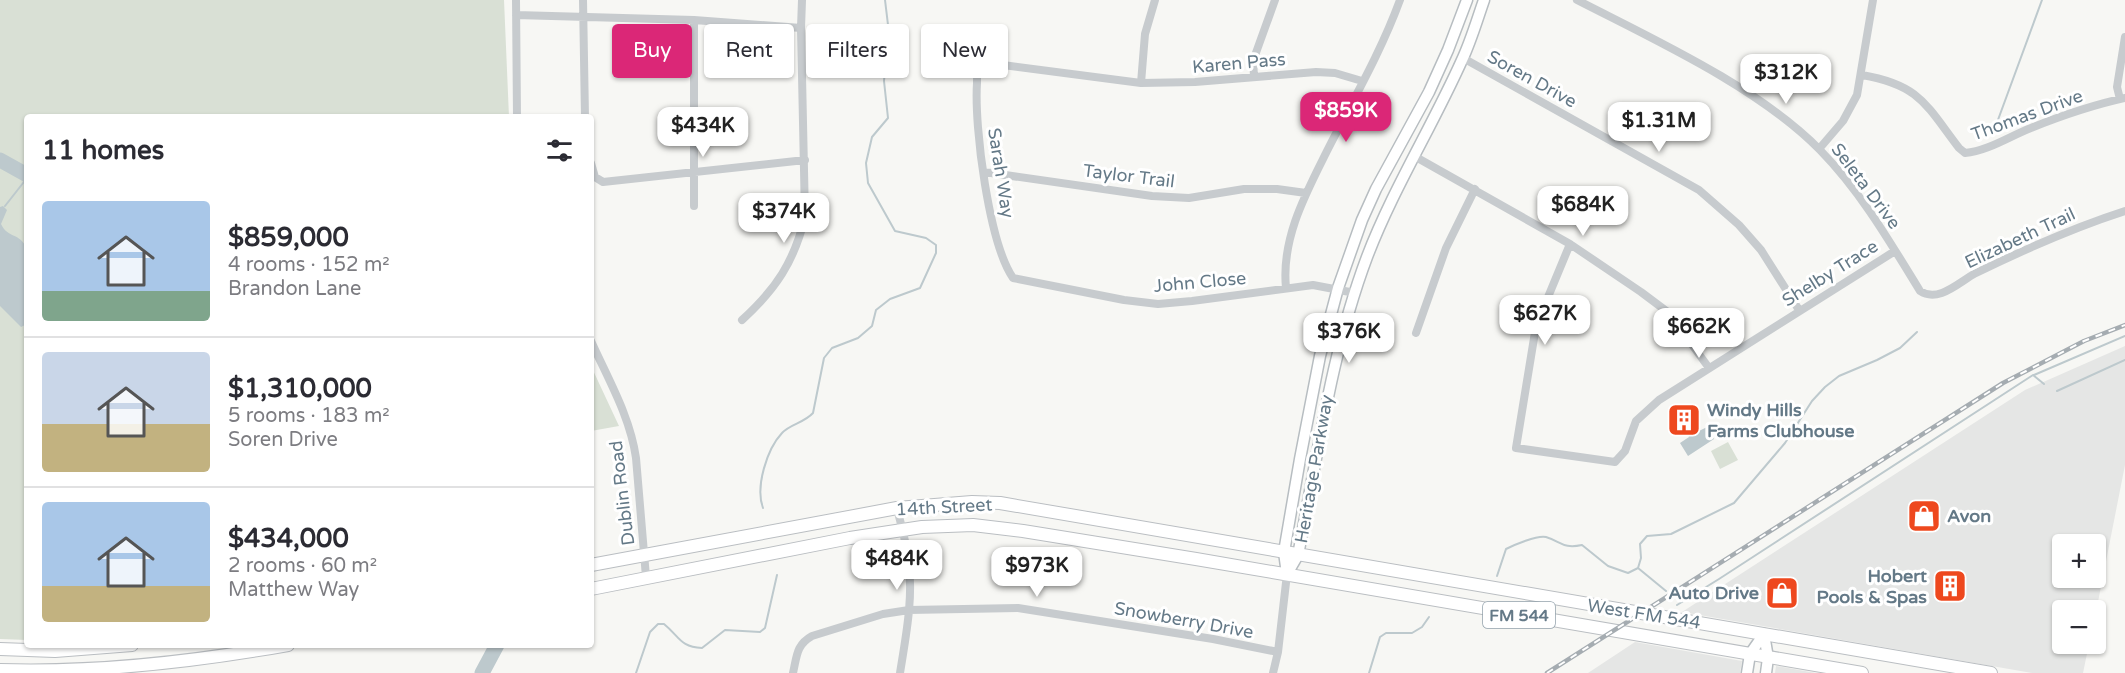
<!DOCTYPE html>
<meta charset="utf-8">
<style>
body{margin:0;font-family:"Varela Round",sans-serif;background:#f7f7f7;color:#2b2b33;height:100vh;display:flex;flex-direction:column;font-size:22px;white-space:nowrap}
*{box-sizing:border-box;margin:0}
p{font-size:20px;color:#7c7c81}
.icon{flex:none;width:33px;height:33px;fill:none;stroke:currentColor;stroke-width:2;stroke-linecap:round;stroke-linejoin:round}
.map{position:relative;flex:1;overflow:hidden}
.panel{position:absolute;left:24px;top:114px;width:570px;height:534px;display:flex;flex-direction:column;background:#fff;border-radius:6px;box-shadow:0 2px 4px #0004}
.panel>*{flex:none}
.hud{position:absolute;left:612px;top:24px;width:570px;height:54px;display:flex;gap:12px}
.controls{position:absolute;left:2052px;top:534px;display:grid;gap:12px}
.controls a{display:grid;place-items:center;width:54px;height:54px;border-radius:6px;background:#fff;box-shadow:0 2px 4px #0004;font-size:30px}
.price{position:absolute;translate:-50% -51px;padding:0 14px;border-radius:12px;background:#fff;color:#222;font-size:20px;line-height:39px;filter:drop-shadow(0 2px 3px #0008)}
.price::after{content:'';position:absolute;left:50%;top:36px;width:18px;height:14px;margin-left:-9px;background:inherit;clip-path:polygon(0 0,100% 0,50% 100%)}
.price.selected{background:#db2777;color:#fff}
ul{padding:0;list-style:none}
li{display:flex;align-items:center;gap:18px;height:150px;padding:0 18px}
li+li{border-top:2px solid #e1e1e2}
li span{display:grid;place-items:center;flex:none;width:168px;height:120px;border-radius:6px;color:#555}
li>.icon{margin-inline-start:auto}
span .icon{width:72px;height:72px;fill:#fffc;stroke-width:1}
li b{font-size:26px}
h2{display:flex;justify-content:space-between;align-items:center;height:72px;padding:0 18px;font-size:26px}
.pill{padding:0 21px;border-radius:6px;background:#fff;box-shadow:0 2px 4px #0004;font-size:21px;line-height:54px}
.pill.selected{background:#db2777;color:#fff}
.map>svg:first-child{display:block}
</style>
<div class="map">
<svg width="2125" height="673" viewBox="0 0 2125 673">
<rect width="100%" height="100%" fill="#f7f7f4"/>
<path fill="#e5e6e5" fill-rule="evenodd" d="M2125,346V465L2096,612V610H2062V644H2089L2083,673H2032L1682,612L2025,390ZM2062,544H2096V578H2062Z
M1635,642L1742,661L1740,673H1588Z
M1776,666L1816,673H1775Z"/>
<path fill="#d9e0d5" d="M0,0H504L509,117H27V640L0,639Z
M591,366L619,426L591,431Z
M1728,442L1738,460L1720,469L1711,451Z"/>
<path fill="#bdc9cd" d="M3,206L7,210L1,224C8,239 20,232 27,249V324L21,327L0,306V207Z
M1707,427L1714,439L1688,456L1680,443L1689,437L1687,433L1694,429L1697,432Z"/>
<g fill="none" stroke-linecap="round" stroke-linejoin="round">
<path stroke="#bdc9cd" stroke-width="2" d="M1995,128L2042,0
M5,206L27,178
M2034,375L2125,336
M2057,391L2125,360
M763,508C755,487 767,449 782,433C790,424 804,423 813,413L824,358L832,348L858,338L872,326L876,310L890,299L920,288L936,253V245L926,238L895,231L868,183L866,163L872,137L888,118L884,81L885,70L892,58L885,0
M1638,568L1666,591
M1497,576L1506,549C1514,545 1537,535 1546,537C1562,542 1563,549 1582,545L1608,566L1628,573L1638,568L1641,558L1640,544L1647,536L1671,534L1734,503L1785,443L1812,401L1825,387L1839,376L1877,360L1900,348L1917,332
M1677,605L1719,579L2033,375L2044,384
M636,673L650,632L658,624H664C680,637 680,647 702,648L725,630L760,632L765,628L777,575
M1369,673L1380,637L1386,633H1412L1422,627L1429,617"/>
<path stroke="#bdc9cd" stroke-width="15" d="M0,160L27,175
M482,673L497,645"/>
<defs>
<path id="secondary" d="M1287,574L1298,555C1318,454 1331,353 1367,257C1393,189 1432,127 1462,60C1471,41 1477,20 1484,0
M1287,574L1284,552L1300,459L1320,356L1338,288L1362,220L1376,189L1429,92L1448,50L1467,0
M1764,634L1768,658L1766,673
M1747,673L1750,654L1764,634"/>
<path id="primary" d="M591,565L897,508L972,502L1000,503L1991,673
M591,589L850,538L922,527L973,525L1023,531L1196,559L1862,673
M0,649L55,651L132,645
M0,670C97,673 193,662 288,645"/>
</defs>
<use href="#secondary" stroke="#b7bdc1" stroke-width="13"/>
<use href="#primary" stroke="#babec2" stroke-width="14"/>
<path stroke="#c7cbce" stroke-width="8" d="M516,0L517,117
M583,0L585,117
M1577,0C1655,40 1758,87 1820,150C1861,192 1890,242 1920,291C1938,303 1958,283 1974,274C2023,250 2072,228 2125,211
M516,15L694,20L801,28
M694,20V206
M1463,58L1699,190L1739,225L1761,250L1799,310
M1862,75C1920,85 1926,105 1959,148L1965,153C1988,151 2010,136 2031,128C2061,116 2093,105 2125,98
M1254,76L1253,61L1275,0
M1141,83L1145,34L1155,0
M2120,99L2117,87L2125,37
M1819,149L1843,121L1857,95L1873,0
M1414,156L1570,244L1641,292L1669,313L1709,368
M591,163L595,177L603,182L805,160
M984,172L1152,196L1189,198L1244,189H1277L1306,193
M1570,244L1536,326L1516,448L1615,462L1625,451L1636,421L1659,400L1895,251
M1286,288C1281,238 1306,193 1328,149C1353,100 1381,52 1400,0
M1355,293L1313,285L1192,301L1158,304L1124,300L1013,278C989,243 974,127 977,83C977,79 977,72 978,69C983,58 994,62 1003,65L1141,83L1195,82L1316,72L1335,73L1362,81
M742,320C776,289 794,262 805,217L801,28L802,0
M1416,333L1446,248L1475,189
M591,341C608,379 630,416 636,458L646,577
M897,508C901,525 906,541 908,558C914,596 906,635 900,673
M793,673C797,656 796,645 812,636L883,614L909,610L1018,608L1213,639L1278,652
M1273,673L1278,652L1287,574"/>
<use href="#secondary" stroke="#fff" stroke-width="10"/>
<use href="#primary" stroke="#fff" stroke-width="12"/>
<defs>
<path id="rail" d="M1547,673L2003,383L2084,341L2125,325"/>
</defs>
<use href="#rail" stroke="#a5acb1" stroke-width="4.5"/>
<use href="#rail" stroke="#fff" stroke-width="2" stroke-dasharray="7" stroke-linecap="butt"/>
</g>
<defs>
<symbol id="building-square" viewBox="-11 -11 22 22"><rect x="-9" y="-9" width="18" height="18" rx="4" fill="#ee481e" stroke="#fff"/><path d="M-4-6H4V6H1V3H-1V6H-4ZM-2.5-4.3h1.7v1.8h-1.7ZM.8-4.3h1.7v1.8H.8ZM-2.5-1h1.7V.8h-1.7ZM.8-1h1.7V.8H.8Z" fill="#fff"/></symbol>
<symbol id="shop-square" viewBox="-11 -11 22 22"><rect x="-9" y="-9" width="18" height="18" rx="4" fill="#ee481e" stroke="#fff"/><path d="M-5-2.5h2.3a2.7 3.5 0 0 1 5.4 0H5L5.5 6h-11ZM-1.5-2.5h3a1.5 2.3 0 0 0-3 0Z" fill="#fff"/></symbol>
</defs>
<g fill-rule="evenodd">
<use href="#building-square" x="1665" y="401" width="38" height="38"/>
<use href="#shop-square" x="1905" y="497" width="38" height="38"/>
<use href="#building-square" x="1931" y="567" width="38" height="38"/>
<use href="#shop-square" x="1763" y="574" width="38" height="38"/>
</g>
<g text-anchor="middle" stroke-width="6" stroke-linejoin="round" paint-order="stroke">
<rect fill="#fff" stroke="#92a1ab" stroke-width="1.5" x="1483" y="602" width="72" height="26" rx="4.5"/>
<g font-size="16" font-weight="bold" fill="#647987">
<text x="1519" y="621">FM 544</text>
</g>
<g font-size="18" fill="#647987" stroke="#fff">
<text transform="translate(1239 63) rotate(-5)" y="6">Karen Pass</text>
<text transform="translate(1532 79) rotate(29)" y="6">Soren Drive</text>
<text transform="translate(2027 115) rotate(-20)" y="6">Thomas Drive</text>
<text transform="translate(1001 173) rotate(81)" y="6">Sarah Way</text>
<text transform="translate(1129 176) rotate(7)" y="6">Taylor Trail</text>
<text transform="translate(1866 186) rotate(53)" y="6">Seleta Drive</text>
<text transform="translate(2020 238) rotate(-25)" y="6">Elizabeth Trail</text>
<text transform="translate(1830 273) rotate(-32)" y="6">Shelby Trace</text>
<text transform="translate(1200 282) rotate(-5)" y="6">John Close</text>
<text transform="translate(1314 469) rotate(-80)" y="6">Heritage Parkway</text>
<text transform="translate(622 493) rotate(-97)" y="6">Dublin Road</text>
<text transform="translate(944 507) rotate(-3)" y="6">14th Street</text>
<text transform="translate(1644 614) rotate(9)" y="6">West FM 544</text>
<text transform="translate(1184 620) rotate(10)" y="6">Snowberry Drive</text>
</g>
<g font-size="18" font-weight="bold" fill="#647987" stroke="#fff" text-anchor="start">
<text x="1707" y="416">Windy Hills<tspan x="1707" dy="21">Farms Clubhouse</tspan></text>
<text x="1947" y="522">Avon</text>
<text x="1927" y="582" text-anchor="end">Hobert<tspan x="1927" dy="21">Pools &amp; Spas</tspan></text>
<text x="1759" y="599" text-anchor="end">Auto Drive</text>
</g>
</g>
</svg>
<div class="controls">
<a>+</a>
<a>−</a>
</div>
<b class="price" style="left:1786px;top:105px">$312K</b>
<b class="price selected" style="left:1346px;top:143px">$859K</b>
<b class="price" style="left:1659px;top:153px">$1.31M</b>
<b class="price" style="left:703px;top:158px">$434K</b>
<b class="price" style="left:1583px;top:237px">$684K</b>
<b class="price" style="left:784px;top:244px">$374K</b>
<b class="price" style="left:1545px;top:346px">$627K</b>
<b class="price" style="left:1699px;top:359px">$662K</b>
<b class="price" style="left:1349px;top:364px">$376K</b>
<b class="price" style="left:897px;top:591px">$484K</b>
<b class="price" style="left:1037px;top:598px">$973K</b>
<div class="hud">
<a class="pill selected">Buy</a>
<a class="pill">Rent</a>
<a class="pill">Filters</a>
<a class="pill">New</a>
</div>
<section class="panel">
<h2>11 homes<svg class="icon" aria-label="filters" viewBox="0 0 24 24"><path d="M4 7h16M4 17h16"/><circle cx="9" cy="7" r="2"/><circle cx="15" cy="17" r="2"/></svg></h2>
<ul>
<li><span style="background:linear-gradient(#a9c7e8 75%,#7fa58c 0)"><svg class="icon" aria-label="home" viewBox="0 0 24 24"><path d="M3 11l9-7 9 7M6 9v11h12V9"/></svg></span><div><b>$859,000</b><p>4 rooms · 152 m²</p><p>Brandon Lane</p></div></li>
<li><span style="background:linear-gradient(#c9d6e8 60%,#c2b280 0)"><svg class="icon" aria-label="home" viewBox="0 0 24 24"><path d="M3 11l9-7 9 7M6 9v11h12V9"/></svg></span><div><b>$1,310,000</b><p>5 rooms · 183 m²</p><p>Soren Drive</p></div></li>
<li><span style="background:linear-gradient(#a9c7e8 70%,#c2b280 0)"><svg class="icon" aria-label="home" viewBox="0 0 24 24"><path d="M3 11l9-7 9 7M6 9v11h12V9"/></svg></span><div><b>$434,000</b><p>2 rooms · 60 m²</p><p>Matthew Way</p></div></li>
</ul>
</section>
</div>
